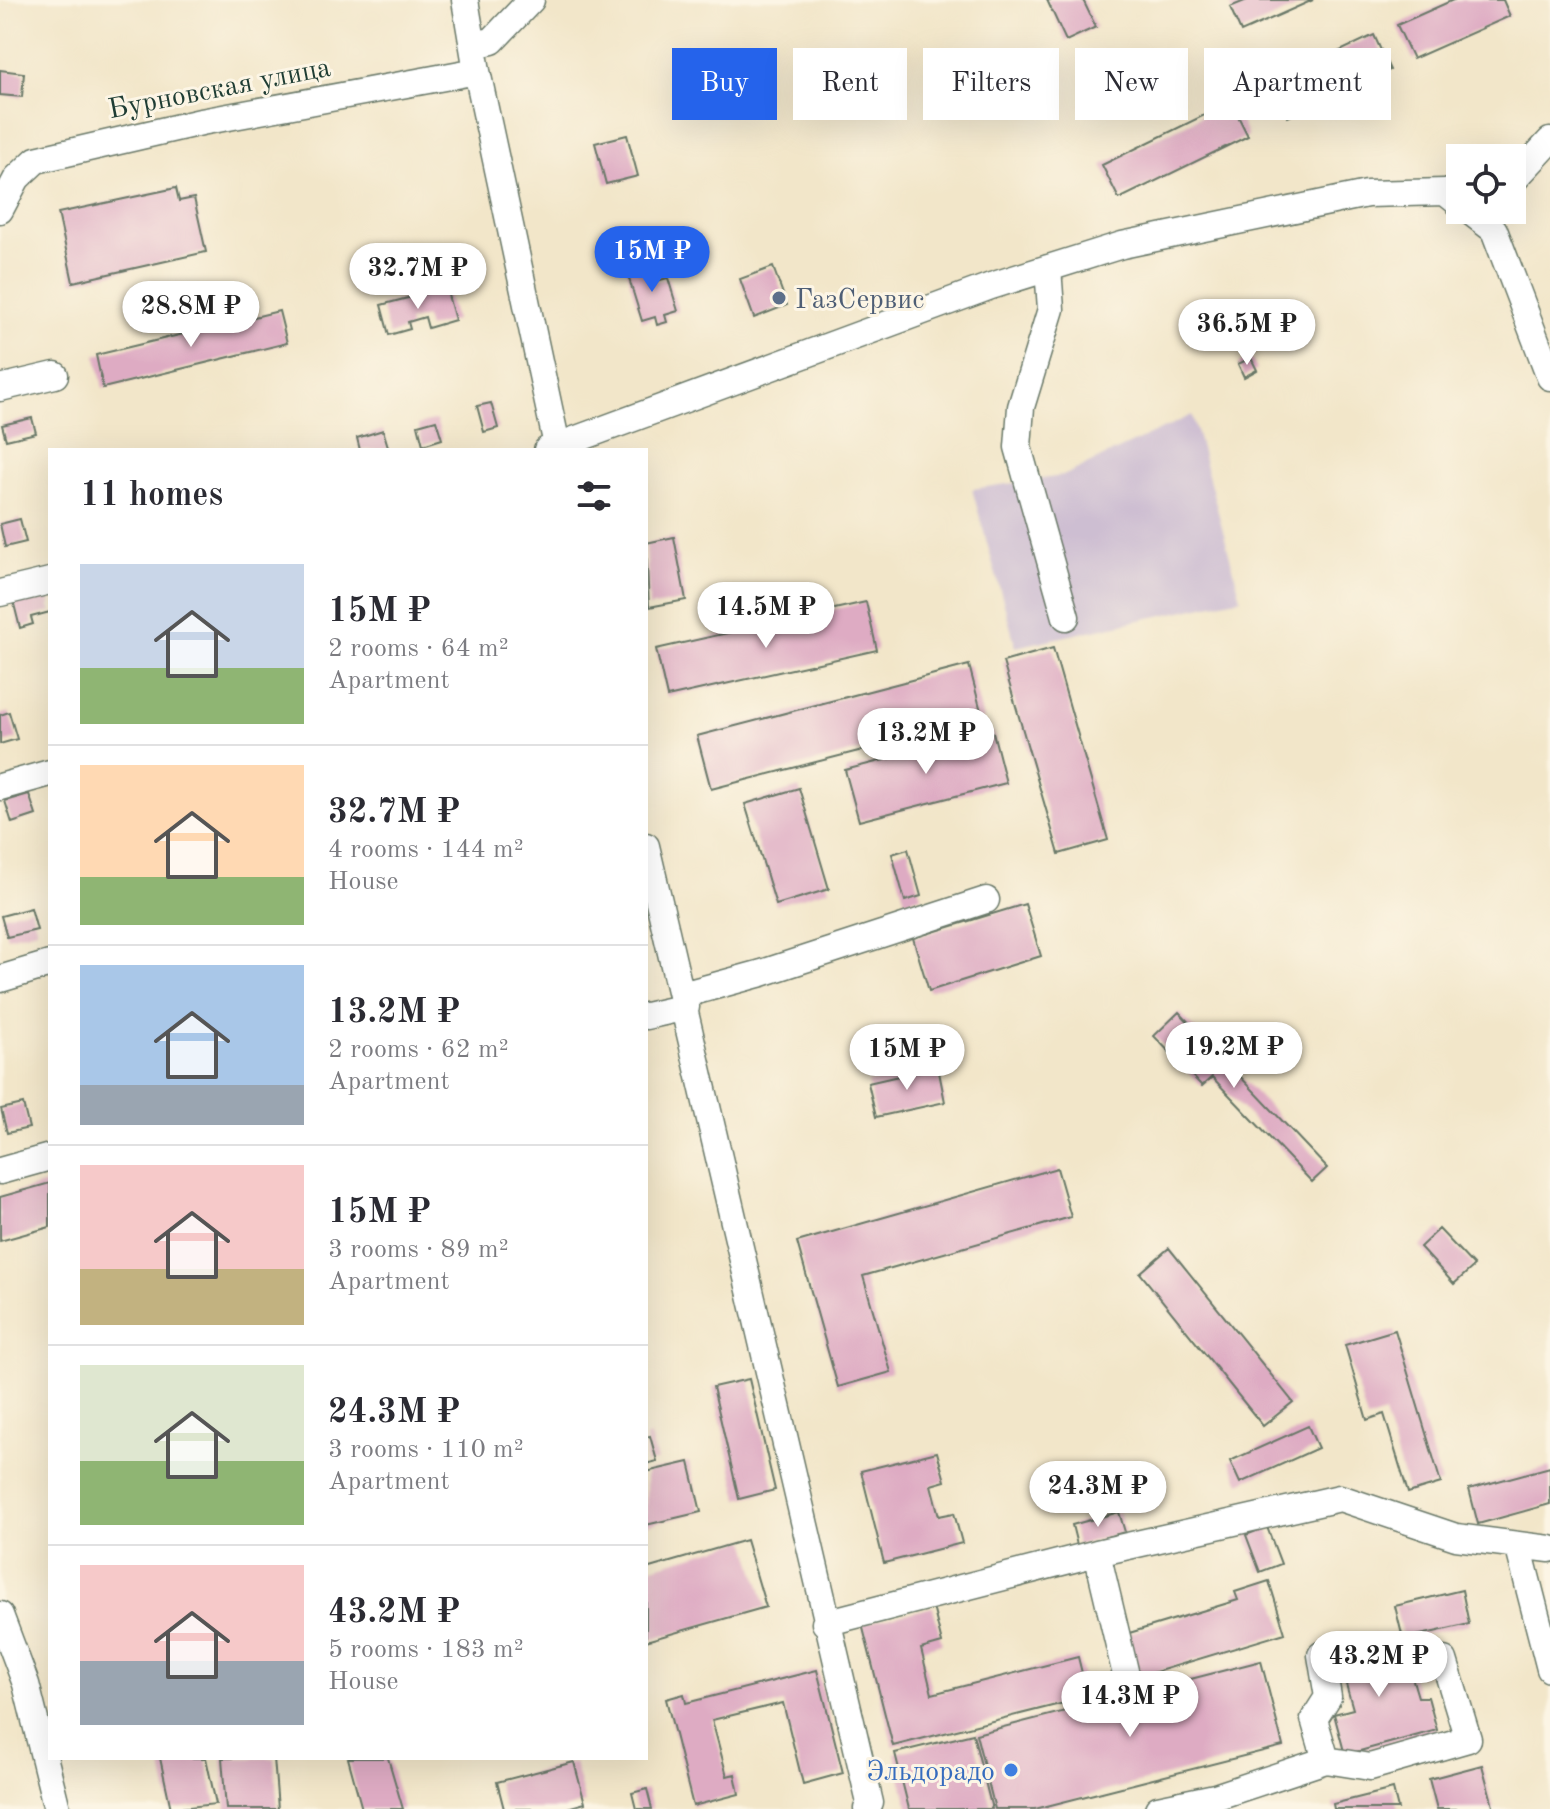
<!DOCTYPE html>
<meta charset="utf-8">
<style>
body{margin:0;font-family:"Old Standard TT",serif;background:#f7f7f7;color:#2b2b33;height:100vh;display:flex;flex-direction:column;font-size:30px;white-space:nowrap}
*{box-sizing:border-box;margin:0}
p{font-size:26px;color:#7c7c81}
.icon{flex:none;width:44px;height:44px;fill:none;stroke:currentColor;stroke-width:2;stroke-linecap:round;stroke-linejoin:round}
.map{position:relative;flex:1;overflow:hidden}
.details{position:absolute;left:48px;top:448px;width:600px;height:1312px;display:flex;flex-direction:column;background:#fff;border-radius:0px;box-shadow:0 8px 32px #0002}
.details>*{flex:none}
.guide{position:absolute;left:672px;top:48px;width:758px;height:72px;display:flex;gap:16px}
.buttons{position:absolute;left:1446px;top:144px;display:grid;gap:16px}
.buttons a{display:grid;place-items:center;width:80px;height:80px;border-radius:0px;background:#fff;box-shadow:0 8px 32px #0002;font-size:40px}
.price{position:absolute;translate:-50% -68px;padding:0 18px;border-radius:28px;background:#fff;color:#222;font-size:26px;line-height:52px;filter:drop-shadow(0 2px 4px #0008)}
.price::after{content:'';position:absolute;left:50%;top:48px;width:24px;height:18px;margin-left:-12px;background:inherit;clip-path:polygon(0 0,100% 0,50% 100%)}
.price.current{background:#2563eb;color:#fff}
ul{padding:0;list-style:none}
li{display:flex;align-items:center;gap:24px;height:200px;padding:0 32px}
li+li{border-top:2px solid #e1e1e2}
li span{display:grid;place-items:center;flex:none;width:224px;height:160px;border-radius:0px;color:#555}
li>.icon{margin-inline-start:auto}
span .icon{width:96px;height:96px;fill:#fffc;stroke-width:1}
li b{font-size:34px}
h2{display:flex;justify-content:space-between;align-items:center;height:96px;padding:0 32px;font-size:34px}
.chip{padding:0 28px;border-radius:0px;background:#fff;box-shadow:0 8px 32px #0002;font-size:28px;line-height:72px}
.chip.current{background:#2563eb;color:#fff}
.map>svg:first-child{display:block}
</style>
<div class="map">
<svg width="1550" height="1809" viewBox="0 0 1550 1809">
<rect width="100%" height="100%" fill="#fcf5e5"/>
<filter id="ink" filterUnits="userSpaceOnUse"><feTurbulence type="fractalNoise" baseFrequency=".0125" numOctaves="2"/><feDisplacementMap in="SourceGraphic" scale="16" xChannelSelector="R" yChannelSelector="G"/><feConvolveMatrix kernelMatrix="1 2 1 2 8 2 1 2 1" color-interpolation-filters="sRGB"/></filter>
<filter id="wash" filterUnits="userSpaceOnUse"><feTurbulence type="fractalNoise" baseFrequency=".006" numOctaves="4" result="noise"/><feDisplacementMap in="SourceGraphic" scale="32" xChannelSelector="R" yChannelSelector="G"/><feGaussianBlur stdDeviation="1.8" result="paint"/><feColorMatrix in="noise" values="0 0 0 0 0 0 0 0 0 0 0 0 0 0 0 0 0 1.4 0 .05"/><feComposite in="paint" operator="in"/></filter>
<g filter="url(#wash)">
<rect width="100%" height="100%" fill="#f2e6c9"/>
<path fill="#cdbed2" d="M1192,415L1241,598L1016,647L972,489L1063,476Z"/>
<g id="blocks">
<path fill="#deabc3" d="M1047,0H1083L1096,27L1066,41Z
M1247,0H1313L1241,32L1230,7Z
M1453,0H1503L1510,16L1413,59L1397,25Z
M1374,35L1390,70L1288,117L1272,83Z
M0,70L24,73L22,97L0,95Z
M1231,102L1248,136L1119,199L1102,165Z
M627,135L638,176L606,184L595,143Z
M176,188L179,201L194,198L206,252L73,282L58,213Z
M650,262L656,281L668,278L678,311L665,315L667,322L657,325L655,317L642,321L626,269Z
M773,267L787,305L754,318L740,279Z
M446,288L455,320L428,328L425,317L408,322L410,329L389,335L381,305Z
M279,311L287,343L103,388L96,355Z
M1251,358L1257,370L1244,377L1238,364Z
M491,403L498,428L484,432L477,406Z
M32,418L36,433L6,440L2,425Z
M436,420L442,439L423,445L418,425Z
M383,430L389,450H360L357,438Z
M20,519L26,542L5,547L0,524Z
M674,537L686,600L649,607L646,543Z
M50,590V612L31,617L33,624L20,628L13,600Z
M866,602L877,650L667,697L656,649Z
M1053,648L1108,840L1059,854L1003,662Z
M969,665L983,719L711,789L697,736Z
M9,712L17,739L0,744V715Z
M993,732L1006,783L859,821L845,770Z
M799,788L829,889L776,905L745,804Z
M29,794L36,815L12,823L5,801Z
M908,849L921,896L905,901L892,854Z
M1025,904L1041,956L929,991L913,938Z
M31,908L37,930L7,937L1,916Z
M1179,1012L1327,1168L1312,1182L1212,1077L1202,1086L1154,1036Z
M876,1033L881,1051L860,1056L856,1038Z
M938,1067L945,1102L876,1117L868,1083Z
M23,1104L29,1128L7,1133L1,1109Z
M1057,1168L1071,1217L863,1276L891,1372L838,1387L797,1242Z
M50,1183V1227L0,1241V1197Z
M1439,1229L1474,1266L1454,1284L1420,1247Z
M1169,1248L1293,1402L1263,1426L1140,1273Z
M1395,1330L1441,1483L1408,1493L1384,1414L1367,1420L1345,1345Z
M749,1379L775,1490L739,1499L713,1387Z
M1308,1426L1318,1448L1240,1483L1230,1461Z
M650,1436L657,1461L646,1464V1437Z
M937,1452L945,1481L931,1485L939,1516L954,1513L962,1543L884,1563L861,1471Z
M689,1462L701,1512L646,1525V1472Z
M1550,1467V1504L1478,1524L1469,1489Z
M1119,1512L1125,1532L1077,1545L1072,1525Z
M1267,1527L1281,1564L1260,1572L1246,1535Z
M746,1540L766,1607L646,1641V1569Z
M1269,1581L1285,1633L1139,1677L1126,1634L1238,1600L1235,1592Z
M1462,1590L1469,1624L1403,1639L1395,1606Z
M933,1607L942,1643L921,1649L932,1694L1078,1657L1088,1697L893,1746L862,1624Z
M1375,1634L1384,1666L1407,1660L1418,1697H1428L1437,1730L1345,1755L1334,1714L1353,1709L1335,1645Z
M1261,1661L1283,1746L1035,1809H995L976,1734Z
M817,1670L843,1773L803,1784L783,1703L712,1720L727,1776L735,1774L739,1794L693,1806L666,1699L684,1694L686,1703Z
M973,1734L992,1809H909L895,1753Z
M160,1758H206L216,1804L171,1809Z
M222,1758H274L278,1809H226Z
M348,1758H388L403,1809H362Z
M574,1762L585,1803L564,1809H504L497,1782Z
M1482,1765L1494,1809H1437L1429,1779Z
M647,1789L652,1809H636L632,1793Z
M1393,1789L1398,1809H1334L1333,1804Z"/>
</g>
</g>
<g filter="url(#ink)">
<use href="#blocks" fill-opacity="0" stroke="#697868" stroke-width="2"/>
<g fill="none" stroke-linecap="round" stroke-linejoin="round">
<defs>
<path id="minor" d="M465,0L477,71L558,450
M473,45L492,41L531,0
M1512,182L1550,141
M0,210L17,178L36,160L201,122L477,71
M1468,210L1494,230L1550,377
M1048,268L1051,309L1021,407L1018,447L1066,617
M0,388L55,375
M547,450L991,286L1122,245L1367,194L1445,192L1460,204
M0,593L50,581
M0,787L50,773
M646,846L870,1803L867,1809
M0,979L50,964
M682,995L762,973L986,900
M646,1016L686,1007
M0,1171L50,1157
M1518,1545L1550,1669
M1097,1553L1340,1498L1456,1537L1550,1549
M0,1615L26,1684L57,1809
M825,1623L1097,1553L1126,1675
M1326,1760L1370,1767L1468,1739L1444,1660
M1158,1809L1215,1797L1326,1760L1314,1719L1328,1697L1321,1655"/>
</defs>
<use href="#minor" stroke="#697868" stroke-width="29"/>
<use href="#minor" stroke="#fff" stroke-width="26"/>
</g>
</g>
<circle fill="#5c6f8a" stroke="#fcf5e5" stroke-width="3" cx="779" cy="298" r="8"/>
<circle fill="#3f7fe0" stroke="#fcf5e5" stroke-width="3" cx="1011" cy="1770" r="8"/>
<g text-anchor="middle" stroke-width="6" stroke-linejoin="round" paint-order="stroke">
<g font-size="28" fill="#1f3d34" stroke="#fcf5e5">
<text transform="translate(219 87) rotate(-11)" y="10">Бурновская улица</text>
</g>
<g font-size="28" fill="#4e5e75" stroke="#fcf5e5" text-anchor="start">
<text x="795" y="308">ГазСервис</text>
</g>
<g font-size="28" fill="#366cbe" stroke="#fcf5e5" text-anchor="end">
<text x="995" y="1780">Эльдорадо</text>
</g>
</g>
</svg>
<div class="buttons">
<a><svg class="icon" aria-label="locate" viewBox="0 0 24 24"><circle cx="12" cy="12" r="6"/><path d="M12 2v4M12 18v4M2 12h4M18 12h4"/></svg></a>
</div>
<b class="price current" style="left:652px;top:294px">15M ₽</b>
<b class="price" style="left:418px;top:311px">32.7M ₽</b>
<b class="price" style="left:191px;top:349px">28.8M ₽</b>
<b class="price" style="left:1247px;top:367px">36.5M ₽</b>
<b class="price" style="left:766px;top:650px">14.5M ₽</b>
<b class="price" style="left:926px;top:776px">13.2M ₽</b>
<b class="price" style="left:1234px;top:1090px">19.2M ₽</b>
<b class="price" style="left:907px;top:1092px">15M ₽</b>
<b class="price" style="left:1098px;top:1529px">24.3M ₽</b>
<b class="price" style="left:1379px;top:1699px">43.2M ₽</b>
<b class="price" style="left:1130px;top:1739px">14.3M ₽</b>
<div class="guide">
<a class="chip current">Buy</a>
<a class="chip">Rent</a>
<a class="chip">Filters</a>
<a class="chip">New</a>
<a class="chip">Apartment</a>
</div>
<section class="details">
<h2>11 homes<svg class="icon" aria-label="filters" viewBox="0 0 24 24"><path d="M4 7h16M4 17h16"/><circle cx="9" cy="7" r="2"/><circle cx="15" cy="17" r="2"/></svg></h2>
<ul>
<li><span style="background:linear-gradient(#c9d6e8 65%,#8fb573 0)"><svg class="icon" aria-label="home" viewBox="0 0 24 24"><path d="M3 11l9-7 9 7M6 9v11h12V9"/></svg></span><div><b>15M ₽</b><p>2 rooms · 64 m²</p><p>Apartment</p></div></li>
<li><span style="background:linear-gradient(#ffd9b3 70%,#8fb573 0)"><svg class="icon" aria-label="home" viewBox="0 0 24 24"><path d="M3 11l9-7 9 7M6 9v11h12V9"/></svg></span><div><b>32.7M ₽</b><p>4 rooms · 144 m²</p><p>House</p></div></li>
<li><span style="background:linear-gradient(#a9c7e8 75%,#9aa5b1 0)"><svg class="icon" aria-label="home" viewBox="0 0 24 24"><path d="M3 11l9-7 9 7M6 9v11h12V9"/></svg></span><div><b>13.2M ₽</b><p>2 rooms · 62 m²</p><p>Apartment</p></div></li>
<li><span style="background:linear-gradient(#f6c9c9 65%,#c2b280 0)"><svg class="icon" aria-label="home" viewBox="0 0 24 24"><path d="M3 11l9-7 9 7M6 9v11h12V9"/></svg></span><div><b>15M ₽</b><p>3 rooms · 89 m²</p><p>Apartment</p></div></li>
<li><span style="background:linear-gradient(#dfe7d0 60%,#8fb573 0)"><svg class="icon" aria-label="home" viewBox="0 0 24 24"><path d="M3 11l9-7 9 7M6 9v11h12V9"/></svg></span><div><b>24.3M ₽</b><p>3 rooms · 110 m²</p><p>Apartment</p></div></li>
<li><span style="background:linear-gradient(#f6c9c9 60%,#9aa5b1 0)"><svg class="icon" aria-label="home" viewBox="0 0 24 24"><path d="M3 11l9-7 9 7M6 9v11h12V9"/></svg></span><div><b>43.2M ₽</b><p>5 rooms · 183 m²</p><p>House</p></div></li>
</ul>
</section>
</div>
